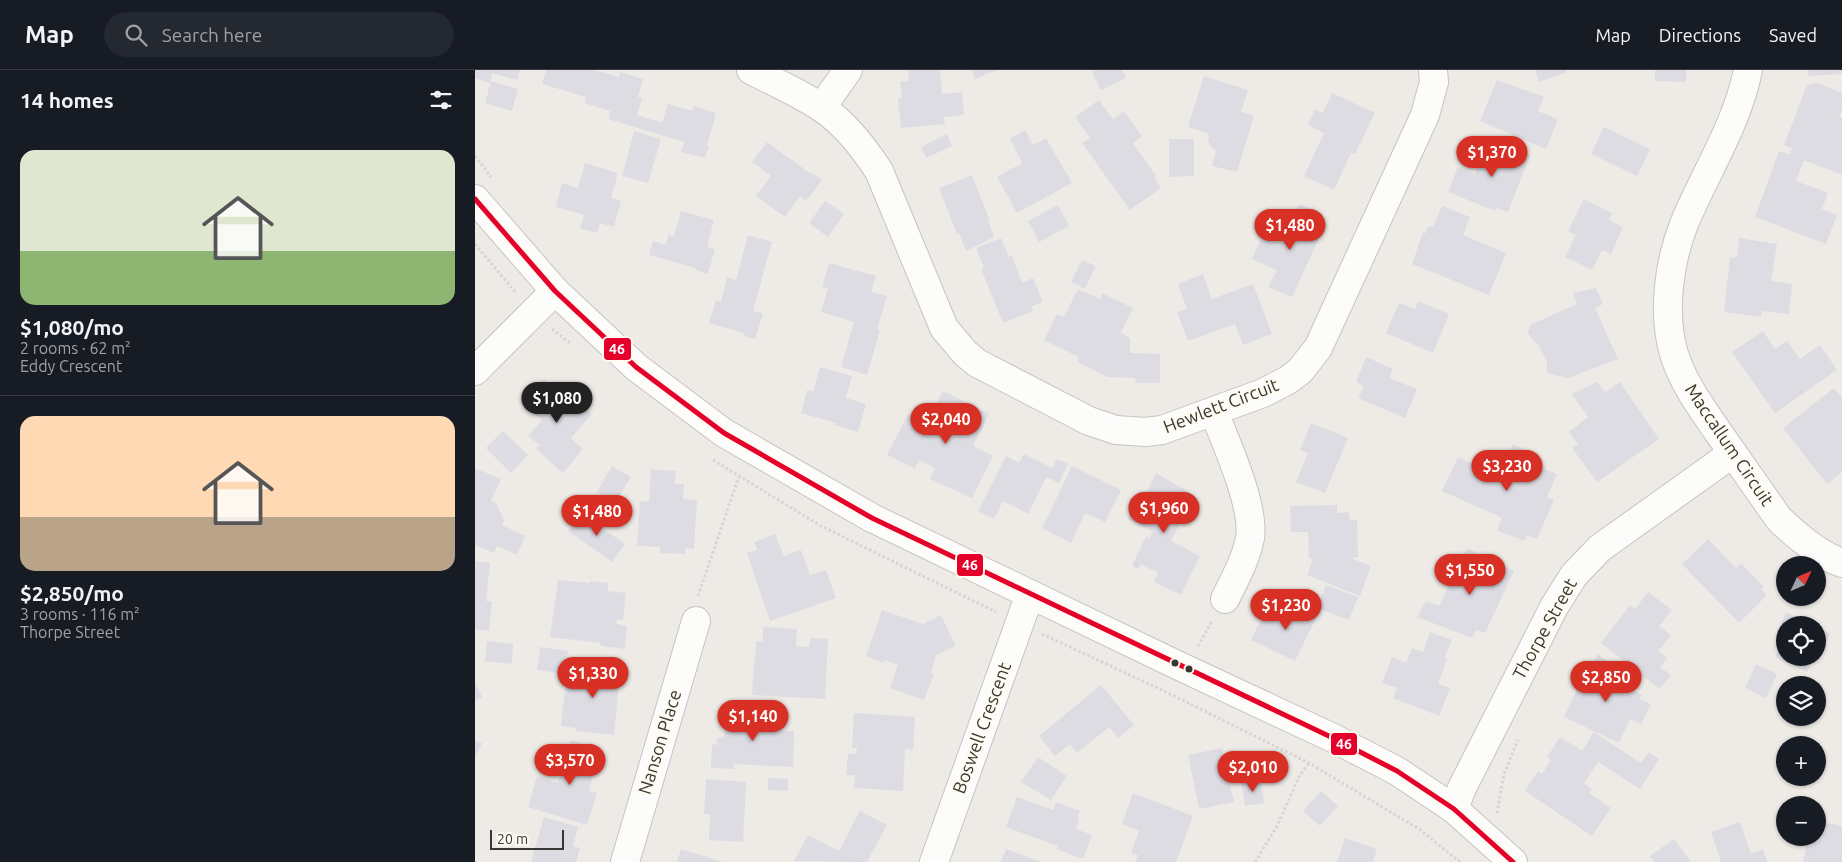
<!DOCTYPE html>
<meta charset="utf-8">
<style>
body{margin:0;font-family:Ubuntu,sans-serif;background:#242831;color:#f1f3f6;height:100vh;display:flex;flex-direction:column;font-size:19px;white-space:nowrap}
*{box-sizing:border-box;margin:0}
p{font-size:16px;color:#9ea1a6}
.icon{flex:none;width:28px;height:28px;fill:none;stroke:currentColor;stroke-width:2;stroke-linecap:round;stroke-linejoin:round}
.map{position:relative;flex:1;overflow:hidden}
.side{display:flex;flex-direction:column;background:#171b24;width:475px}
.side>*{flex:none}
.needle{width:32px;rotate:46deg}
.controls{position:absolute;left:1301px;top:486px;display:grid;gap:10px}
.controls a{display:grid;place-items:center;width:50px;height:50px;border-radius:50%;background:#171b24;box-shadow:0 1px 4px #0004;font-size:25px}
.scale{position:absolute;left:15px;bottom:12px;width:74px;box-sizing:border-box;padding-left:5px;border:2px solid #393734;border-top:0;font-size:14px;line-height:18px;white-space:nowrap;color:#393734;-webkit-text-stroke:4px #fefaf0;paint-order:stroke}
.price{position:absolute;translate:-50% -42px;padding:0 11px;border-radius:18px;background:#d93025;color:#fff;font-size:16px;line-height:32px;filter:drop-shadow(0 1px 2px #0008)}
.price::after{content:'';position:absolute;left:50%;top:30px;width:15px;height:11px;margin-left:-8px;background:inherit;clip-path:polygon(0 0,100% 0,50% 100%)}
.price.selected{background:#222;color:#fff}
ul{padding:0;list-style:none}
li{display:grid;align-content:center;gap:10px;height:265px;padding:0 20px}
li+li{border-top:1px solid #363941}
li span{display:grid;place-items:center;height:155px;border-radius:15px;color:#555}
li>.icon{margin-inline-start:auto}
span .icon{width:90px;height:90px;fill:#fffc;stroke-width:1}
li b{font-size:21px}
h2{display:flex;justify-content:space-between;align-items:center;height:60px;padding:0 20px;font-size:21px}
header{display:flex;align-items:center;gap:30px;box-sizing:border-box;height:70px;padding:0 25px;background:#171b24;border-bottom:1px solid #363941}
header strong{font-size:24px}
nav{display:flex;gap:28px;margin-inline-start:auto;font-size:18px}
.search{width:350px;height:45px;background:#242831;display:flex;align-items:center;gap:12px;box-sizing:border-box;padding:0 18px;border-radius:28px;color:#9ea1a6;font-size:19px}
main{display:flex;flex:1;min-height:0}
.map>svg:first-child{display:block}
</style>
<header>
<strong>Map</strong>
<div class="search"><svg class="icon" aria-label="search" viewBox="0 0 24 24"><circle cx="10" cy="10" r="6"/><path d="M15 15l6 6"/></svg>Search here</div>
<nav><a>Map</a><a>Directions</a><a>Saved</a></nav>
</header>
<main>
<section class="side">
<h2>14 homes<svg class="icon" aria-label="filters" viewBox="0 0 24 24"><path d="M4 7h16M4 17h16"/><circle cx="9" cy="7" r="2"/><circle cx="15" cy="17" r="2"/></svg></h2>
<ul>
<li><span style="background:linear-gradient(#dfe7d0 65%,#8fb573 0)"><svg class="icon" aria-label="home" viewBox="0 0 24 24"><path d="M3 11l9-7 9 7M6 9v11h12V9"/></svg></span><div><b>$1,080/mo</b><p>2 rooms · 62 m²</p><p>Eddy Crescent</p></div></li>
<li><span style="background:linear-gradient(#ffd9b3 65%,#b9a48a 0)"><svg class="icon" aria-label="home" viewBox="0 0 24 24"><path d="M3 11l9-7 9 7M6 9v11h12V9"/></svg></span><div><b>$2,850/mo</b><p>3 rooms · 116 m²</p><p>Thorpe Street</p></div></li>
</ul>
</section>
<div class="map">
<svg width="1367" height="792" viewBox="0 0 1367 792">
<rect width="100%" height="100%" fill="#eeebe6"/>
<path fill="#dddce3" d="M0,0H45L42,10L17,3L15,13L0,8Z
M71,0H119L144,7L145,2L168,9L163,27L167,28L162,45L187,53L193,34L217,41L219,36L241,43L232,76H234L230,88L206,82L209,72L133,49L135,41L109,33L111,27L67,14Z
M433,0H465L467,24L487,22L489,45L469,47L470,54L426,58L423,28H427L425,12L434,11Z
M497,0H522L500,9Z
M620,0H647L651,8L626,20L617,2Z
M1060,0H1091L1092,2L1064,12Z
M1180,0H1211V12L1180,11Z
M1333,0H1367V4L1333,6Z
M729,6L773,20L766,42L779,46L762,102L737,96L741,81L736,77L733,70L734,64L713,57Z
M1022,10L1069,27L1063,41L1083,49L1071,79L1005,51Z
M16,11L43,19L37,41L10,33Z
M1343,13L1367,23V40L1364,47L1367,48V105L1329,90L1321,111L1353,123L1347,139L1362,145L1351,174L1280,147L1304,81L1315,85L1317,78L1309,75L1332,15Z
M857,23L900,43L880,84L876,83L859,120L829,106L849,63L833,55L840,39L848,43Z
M624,30L638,49L649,41L667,66L658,73L681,106L679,108L686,118L655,140L607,73L615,68L600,47Z
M1129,57L1175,79L1162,106L1116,84Z
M550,60L558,75L571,68L597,113L542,143L522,107L547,93L535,69Z
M159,61L186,69L173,113L147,106Z
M472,64L477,76L451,88L446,77Z
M694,69H719V106L694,107Z
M1017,70L1055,85L1033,142L1021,138L1020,141L973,122L983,97L1000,104L1006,89L1009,91Z
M292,72L336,104L337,103L347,110L331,131L325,126L310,147L281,126L296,106L277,92Z
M110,93L143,103L136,128L146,131L139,157L125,153L122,163L105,158L109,145L81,137L87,113L103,118Z
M497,105L515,151H513L519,167L491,181L484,163L482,164L464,118Z
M1109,129L1137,143L1134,150L1148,157L1136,184L1127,180L1117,200L1090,187L1101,165L1093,161Z
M350,131L369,144L353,167L334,153Z
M824,134L846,144L838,163L845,166L817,227L793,217L802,200L777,189L788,164L805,172Z
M583,135L594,156L564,172L553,151Z
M967,136L995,147L988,165L1031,183L1014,225L937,194L948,162L950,164L953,156L958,157Z
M206,141L239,150L232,177L240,179L233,204L221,200V198L174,185L178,171L191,175L193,165L199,166Z
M273,165L297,172L278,241L288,244L280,269L268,266L269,263L234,253L241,230L246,232L252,207L261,210Z
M526,168L534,187L537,186L547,213L558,208L568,232L557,236L558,241L528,253L506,199L509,198L501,178Z
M1264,168L1302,174L1296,211L1317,214L1314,244L1287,241L1286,247L1249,242L1255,188L1262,187Z
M607,190L621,196L610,219L596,212Z
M354,193L401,206L396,222L412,226L402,259L405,260L392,305L366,297L379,252L346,242L353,218L347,217Z
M728,204L737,229L778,214L797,264L768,275L760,254L713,271L702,242L712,239L703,214Z
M1121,218L1128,234L1120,238L1143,289L1093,308L1072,303V292L1063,274L1057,269L1053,262L1055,255L1102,234L1098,223Z
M603,219L625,229L627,223L658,238L646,263L655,268V283L685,284V313H660L661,308L632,307L602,292L604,287L569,270L582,244L589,247Z
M943,231L974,244L958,283L911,263L924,233L940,239Z
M1288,261L1300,279L1312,271L1325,289L1345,275L1362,300L1300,343L1257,282Z
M891,287L918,299L914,308L942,319L930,348L883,328L889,316L881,312Z
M345,297L377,306L371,328L391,334L383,362L360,355L361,353L326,343L332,320L338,322Z
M69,309L92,328L95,325L117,344L96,368L108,379L88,403L61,379L65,375L53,366L67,350L48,333Z
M1122,312L1130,322L1145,312L1184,369L1122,412L1097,378L1103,374L1094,362L1113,347L1097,324Z
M1359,318L1367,328V402L1352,414L1308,358Z
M468,321L514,344L498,376L518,386L497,428L455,409L460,398L444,390L440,399L412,385L433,344L454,355L458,347L455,346Z
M836,353L873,368L850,423L821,412L833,383L825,380Z
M28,361L53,385L36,403L11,378Z
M1038,374L1054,382L1051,391L1082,404L1072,427L1079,430L1062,469L1052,465L1049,471L1022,460L1027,448L967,421L983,387L1017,403L1028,380L1034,383Z
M549,384L577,398L582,389L593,394L584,413L571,407L553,444L528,431L519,449L503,441L531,386L544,393Z
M137,396L156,407L140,433L122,422Z
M597,396L646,420L630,452L610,443L596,473L567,458Z
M0,398L26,409L16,431L21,433L29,450L27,455L50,466L42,485L22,476L19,483L0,475Z
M176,399L201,401L200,414H209L208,429L222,430L219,479L210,478V484L185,483V477L162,476L165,431L174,432Z
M681,403L719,425L696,471L725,486L706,525L679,512L683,503L666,494L663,499L657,496L671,466L674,468L678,461L653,449L665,422L670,425Z
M862,435V443L874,442L875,450H882L883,487L876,488L896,496L885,526L832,505L838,489H834L833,462H816L815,436Z
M106,443L150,474L137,492L93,461Z
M300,464L309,486L326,480L335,505L351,500L361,528L295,551L272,483L282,480L279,472Z
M1233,469L1261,498L1266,493L1289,517L1286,519L1292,525L1264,553L1207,494Z
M992,478L1039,501L1010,563L1001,560L997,568L942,547L951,531L964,536Z
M0,491L15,493L11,531H17L14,561L0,559Z
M83,510L115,513V511L133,513V521L151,523L148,550L142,549L141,554L152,556L150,579L126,576L125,573L75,567Z
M851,515L883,527L874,550L842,538Z
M1173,522L1197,540L1184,556L1196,565L1183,581L1192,588L1185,597L1196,605L1185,619L1126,573L1155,535L1160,539Z
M816,531L843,544L820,591L776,570L788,545L805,553Z
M407,540L448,554L466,545L481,576L461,585L456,603L459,604L449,630L415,618L423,595L410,590L409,593L391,586Z
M1311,542L1337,555H1310V566L1302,562Z
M288,557L322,559L321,576L334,577L335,568L353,569L350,629L277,625L281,571H288Z
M1342,557L1355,564L1346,582L1342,580Z
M955,562L977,570L969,588L972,589L963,614L975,618L964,646L918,628L922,618L907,613L917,587L931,593L937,578L948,582Z
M1310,567V588H1339L1332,602L1300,587Z
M12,571L38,574L37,594L10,591Z
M65,577L93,581L90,604L62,600Z
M1123,584L1141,599L1136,609L1167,625L1164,629L1176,634L1166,654L1155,649L1144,673L1089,647L1112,599L1115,600Z
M110,590L146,594L139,665L101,661V658L86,656L91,613L108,614Z
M1281,594L1302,604L1291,628L1270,618Z
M0,612L7,627L0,631Z
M626,615L659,655L643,668L634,657L602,683L595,674L580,686L564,666Z
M269,637L298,639L297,660L319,661L318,697L259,694V699L236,698L237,674L242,675V668H249L250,645L268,646Z
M379,643L440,647L438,680L430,679L428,721L379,718L380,705H371L373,684H381L382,678H377Z
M1119,662L1166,693L1174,682L1184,689L1165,719L1123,692L1109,713L1117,719L1114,723L1136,738L1117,766L1050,721L1063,701L1067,704L1076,690L1072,687L1085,667L1107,681Z
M0,670L7,673L0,688Z
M96,670L129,681L121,706L118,705L114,721L122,723L112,755L53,737L62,706L83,713Z
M747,678L759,732L724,739L713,685Z
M563,687L592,706L576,730L546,712Z
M293,708L313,709V721L293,720Z
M231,709L271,712L268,772L234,770L235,744H229Z
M786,710L789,733L770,736L766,713Z
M846,721L863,736L845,756L828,741Z
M658,723L718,746L701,792H660L663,785L656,783L664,761L647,754Z
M542,727L578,740L581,732L605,741L602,748L604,749L601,759L617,765L608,789L581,779L583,776L531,757Z
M385,741L412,755L392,792L319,791L333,765L364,781Z
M69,747L103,757L98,776L105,778L101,792H56Z
M1342,751L1367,756V792H1328L1333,768H1342Z
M1265,752L1276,784L1288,779L1292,792H1246L1236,762Z
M870,768L902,779L898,792H862Z
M1199,769L1216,792H1179L1175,786Z
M206,779L248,792H202Z
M531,779L566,792H526Z"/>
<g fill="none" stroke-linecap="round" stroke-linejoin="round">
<defs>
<path id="minor" d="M276,0C299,12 325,23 347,38C371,54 389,78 404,101L469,258L490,283L502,293L614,351L641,360L671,362L687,360L788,323L813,310L825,301L843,278L950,45L959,12L958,0
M1273,0C1262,55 1230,103 1209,154C1194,192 1187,243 1199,284C1208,313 1226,337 1243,362C1263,391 1284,420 1304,449C1323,467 1343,484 1367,493
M347,37L373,0
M0,301L80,221
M739,342C751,373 780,436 775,468C771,489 760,509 750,529
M979,739L987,718L1079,537L1099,505L1125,478L1258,383
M150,792L221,551
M459,792L555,524"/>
<path id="tertiary" d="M0,129L80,221L161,297L249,363L397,448L700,594L858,668L922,701L979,739L1038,792"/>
</defs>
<use href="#minor" stroke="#c6c3c0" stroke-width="30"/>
<use href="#tertiary" stroke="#c6c3c0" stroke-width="30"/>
<path stroke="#d5d5d3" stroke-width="3" stroke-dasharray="2.5 2.5" stroke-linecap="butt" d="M0,86L16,107
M0,174L41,223
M77,259L96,274
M238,390L346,456L521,542
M223,526L264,406
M567,564L687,620L834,693L944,759L985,792
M723,576L737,551
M1022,743L1029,704L1043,670
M780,792L802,756L825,705L834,693"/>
<use href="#minor" stroke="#fcfcfb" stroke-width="28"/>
<use href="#tertiary" stroke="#fcfcfb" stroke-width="28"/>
<defs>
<path id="bus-1" d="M0,129L80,221L161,297L249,363L397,448L858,668L922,701L979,739L1038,792"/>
</defs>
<use href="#bus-1" stroke="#fefaf0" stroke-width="9"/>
<use href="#bus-1" stroke="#e4002b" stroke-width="5"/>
</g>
<g fill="#393734" stroke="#fefaf0" stroke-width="2">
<circle cx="700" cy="593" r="4.5"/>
<circle cx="714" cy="599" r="4.5"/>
</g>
<g text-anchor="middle" stroke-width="4" stroke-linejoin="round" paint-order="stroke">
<g font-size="18" fill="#393734" stroke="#fefaf0">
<text transform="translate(746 336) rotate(-21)" y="6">Hewlett Circuit</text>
<text transform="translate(1254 375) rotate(56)" y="6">Maccallum Circuit</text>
<text transform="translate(1070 559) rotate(-61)" y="6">Thorpe Street</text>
<text transform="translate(507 658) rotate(-70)" y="6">Boswell Crescent</text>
<text transform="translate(185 672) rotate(-73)" y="6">Nanson Place</text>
</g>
</g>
<g stroke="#fefaf0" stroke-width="2">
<rect x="128" y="267" width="29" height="24" rx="5" fill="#e4002b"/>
<rect x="481" y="483" width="28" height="24" rx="5" fill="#e4002b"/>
<rect x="855" y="662" width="28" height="24" rx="5" fill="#e4002b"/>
</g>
<g font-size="14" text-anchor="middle" font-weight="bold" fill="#fff">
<text x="142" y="284">46</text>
<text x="495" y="500">46</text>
<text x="869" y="679">46</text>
</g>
</svg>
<div class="controls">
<a><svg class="needle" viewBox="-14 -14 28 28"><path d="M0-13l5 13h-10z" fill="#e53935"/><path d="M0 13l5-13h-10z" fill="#9ea1a6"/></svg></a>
<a><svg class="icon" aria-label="locate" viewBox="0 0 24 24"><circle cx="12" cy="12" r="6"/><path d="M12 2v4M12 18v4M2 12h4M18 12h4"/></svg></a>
<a><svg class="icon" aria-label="layers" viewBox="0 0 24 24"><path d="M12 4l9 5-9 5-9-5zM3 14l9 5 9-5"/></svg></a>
<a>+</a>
<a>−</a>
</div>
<div class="scale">20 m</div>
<b class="price" style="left:1017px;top:108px">$1,370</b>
<b class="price" style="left:815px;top:181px">$1,480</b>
<b class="price selected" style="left:82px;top:354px">$1,080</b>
<b class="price" style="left:471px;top:375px">$2,040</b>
<b class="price" style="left:1032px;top:422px">$3,230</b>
<b class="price" style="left:689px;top:464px">$1,960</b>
<b class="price" style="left:122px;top:467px">$1,480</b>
<b class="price" style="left:995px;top:526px">$1,550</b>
<b class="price" style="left:811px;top:561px">$1,230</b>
<b class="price" style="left:118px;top:629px">$1,330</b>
<b class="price" style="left:1131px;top:633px">$2,850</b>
<b class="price" style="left:278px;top:672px">$1,140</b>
<b class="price" style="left:95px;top:716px">$3,570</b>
<b class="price" style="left:778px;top:723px">$2,010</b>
</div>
</main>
